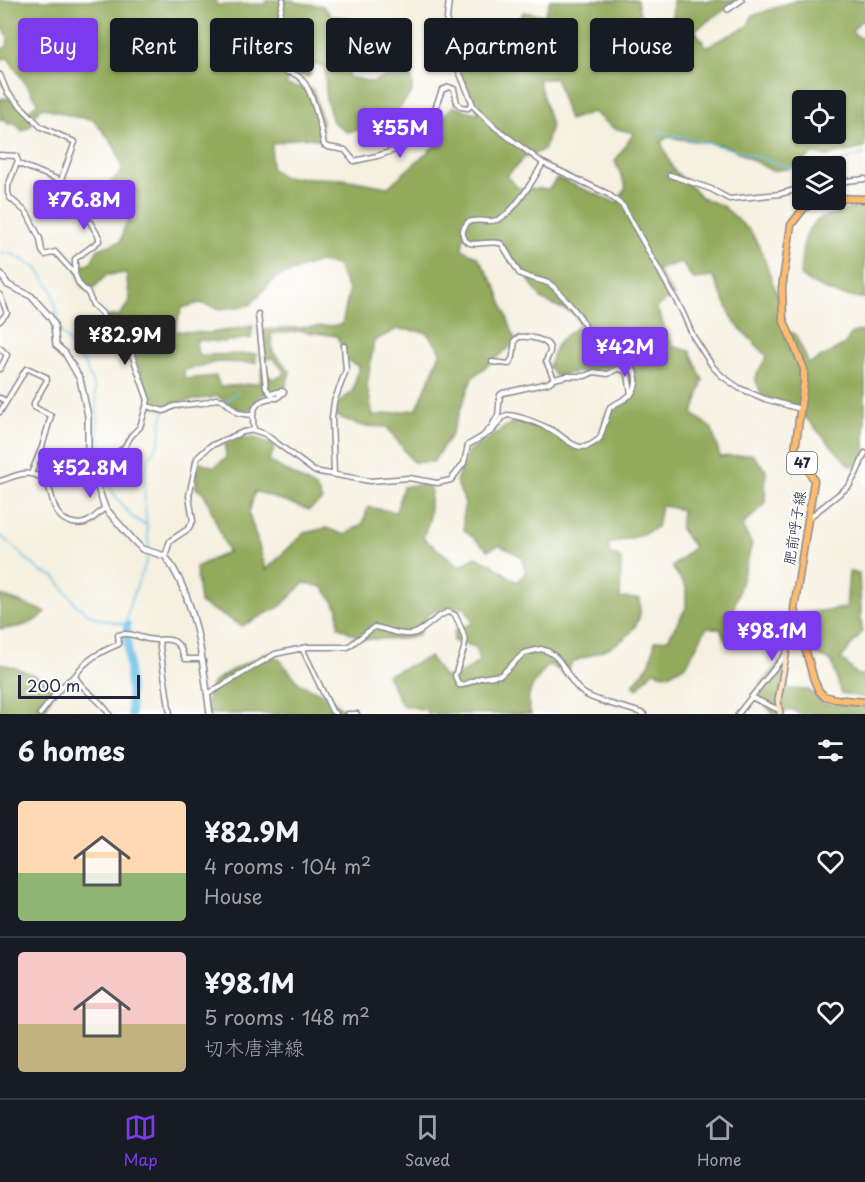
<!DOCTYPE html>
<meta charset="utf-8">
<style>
body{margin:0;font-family:"Playpen Sans","Klee One",sans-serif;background:#242831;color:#f1f3f6;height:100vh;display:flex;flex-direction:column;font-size:22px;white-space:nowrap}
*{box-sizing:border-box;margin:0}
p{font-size:20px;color:#9ea1a6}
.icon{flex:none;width:33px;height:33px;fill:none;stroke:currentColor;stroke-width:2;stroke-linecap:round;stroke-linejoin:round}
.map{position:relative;height:714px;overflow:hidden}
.details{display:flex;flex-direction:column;background:#171b24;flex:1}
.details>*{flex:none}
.banner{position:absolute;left:18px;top:18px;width:830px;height:54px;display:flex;gap:12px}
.tools{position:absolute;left:792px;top:90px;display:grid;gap:12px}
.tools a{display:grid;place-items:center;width:54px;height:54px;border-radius:6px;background:#171b24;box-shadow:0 2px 4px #0004;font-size:30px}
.scale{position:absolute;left:18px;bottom:15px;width:122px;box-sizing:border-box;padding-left:6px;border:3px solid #22223b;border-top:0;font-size:16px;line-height:21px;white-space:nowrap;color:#22223b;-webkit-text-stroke:4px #fff;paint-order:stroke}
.price{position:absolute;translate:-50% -51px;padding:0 14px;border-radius:6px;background:#7c3aed;color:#fff;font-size:20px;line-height:39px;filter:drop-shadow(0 2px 3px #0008)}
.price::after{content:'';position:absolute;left:50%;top:36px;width:18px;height:14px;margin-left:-9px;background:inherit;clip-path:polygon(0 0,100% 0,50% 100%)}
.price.active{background:#222;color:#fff}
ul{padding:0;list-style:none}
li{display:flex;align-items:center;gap:18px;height:150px;padding:0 18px}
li+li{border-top:2px solid #363941}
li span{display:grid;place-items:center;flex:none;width:168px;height:120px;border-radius:6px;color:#555}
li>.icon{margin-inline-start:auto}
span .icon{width:72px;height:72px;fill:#fffc;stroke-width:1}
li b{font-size:26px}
h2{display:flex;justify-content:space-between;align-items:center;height:72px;padding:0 18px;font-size:26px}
.chip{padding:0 21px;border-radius:6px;background:#171b24;box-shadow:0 2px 4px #0004;font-size:21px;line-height:54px}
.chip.active{background:#7c3aed;color:#fff}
.tabs{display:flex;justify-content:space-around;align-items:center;height:84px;border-top:2px solid #363941;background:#171b24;font-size:16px;color:#9ea1a6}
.tabs a{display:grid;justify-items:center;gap:3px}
.tabs .active{color:#7c3aed}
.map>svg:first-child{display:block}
</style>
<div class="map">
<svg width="865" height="714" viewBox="0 0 865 714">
<rect width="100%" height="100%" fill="#fff"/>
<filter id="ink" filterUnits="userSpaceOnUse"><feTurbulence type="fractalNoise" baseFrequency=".0167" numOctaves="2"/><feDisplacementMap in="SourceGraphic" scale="12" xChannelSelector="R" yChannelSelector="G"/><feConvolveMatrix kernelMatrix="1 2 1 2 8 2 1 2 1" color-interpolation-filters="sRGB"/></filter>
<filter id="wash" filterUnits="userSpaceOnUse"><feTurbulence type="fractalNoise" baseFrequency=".008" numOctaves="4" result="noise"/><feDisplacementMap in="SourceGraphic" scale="24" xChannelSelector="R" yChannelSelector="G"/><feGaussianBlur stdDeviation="1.35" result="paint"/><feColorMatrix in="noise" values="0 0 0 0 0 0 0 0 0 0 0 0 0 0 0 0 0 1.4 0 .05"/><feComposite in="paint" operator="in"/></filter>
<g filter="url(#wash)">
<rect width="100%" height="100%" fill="#f5f0e0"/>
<path fill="#92aa5b" stroke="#5a664b" stroke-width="1.5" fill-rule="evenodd" d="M0,0H216V5L265,4L267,0H293L294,2L323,6L332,16L349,18L348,77L373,82L397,72L412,78V92L396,113L370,128L347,132L333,122L326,99L325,67L313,64L309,77L291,74L286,85L313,90L322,121L321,140L301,137L272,144L271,168L283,177L343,179L388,187L440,141L434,126L453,106L479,114L450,47L469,46L471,28L513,34L523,12L545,15L550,0H637L645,37L655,48L671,42L673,0H705L706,2L712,0H739L695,30L706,47L748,26L752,16L797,0H865V20L859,22L852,32L865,41V148L828,156L813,154L792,168L772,171L727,146L668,137L661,142L673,169L701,197L724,207L751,232L761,250L779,300L785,330L795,334L809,364L844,345L852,333L865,330V463L850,466L795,406L762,396L755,378L767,356L735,323L713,277L693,279L681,262L657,270L674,296L656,307L673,346L690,351L703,380L693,414L712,429L720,457L752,454L766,470L765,504L742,526L752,544L732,615L745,628L743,640H725L720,629L707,627L687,664L669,675L653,671L637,689L633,685L650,663L655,641L668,639L686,608V587L672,567L694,547L680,528L682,510L661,505L657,527L642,535L608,544L609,552L621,559L620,598L640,599C640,604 641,613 639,618C630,645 596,653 572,662L566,675L549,664C537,680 522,693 531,714H428L426,710L402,705L387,675L430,657L443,677H456L479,662L476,647L453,641L455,630L473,623L465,608L448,607L427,615L418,635L404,639H361L338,626V608L323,587L304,583L281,606L242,626L200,603L196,567L228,552L205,495L196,488L195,460L214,467L226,458L225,443C247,435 255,435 275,447L269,461L316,488L322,500L309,510L255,491L249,513L266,570L304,533L326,528L345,535L363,523L368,507L396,512L403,487L422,484L431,490L429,520L423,538L460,566L476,557L490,563L517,582L526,572L521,556L499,545L488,550L464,530L463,514L465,503L456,481L469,450C487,443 499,428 516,421L544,429L575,449L602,440L605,416L631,400L636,387L626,368L618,365L555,376L549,367C556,341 558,340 580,325L575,314L542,300L523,271L495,240L464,236L462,249L478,257L497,289L516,342L472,378L451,435L433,462H413L387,427L362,426L336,416L337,404L353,391L359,366L347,360L337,336L302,331L271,334L273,352L290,371L285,389L260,396L250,410H239L217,396C199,401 180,398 165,410L148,405V395L135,358C112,352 111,338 106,317L120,315L130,301L126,273L107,275L90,291L83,288L77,269L91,262L98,249L121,241L124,228L134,214L128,199L109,201L101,190L122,172C119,147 108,137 92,119L75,117L42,107L34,115L32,125L22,131L16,124H8L4,118L0,120V99L13,97L21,109L30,110L38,102L8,58L0,59V50L7,47L8,36L0,24ZM538,79H556L569,120L593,112L613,128L634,133L615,161L626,187L617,203L557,178L549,189L518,188L507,176L524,158L544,150L551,125ZM802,100H836V134H802ZM318,262L337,265L349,292L342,325L263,330L262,360L273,358L283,370V376L272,379L262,368L260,383L220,387L216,376L184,379V370L217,362L256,363V354L198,355L196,340L223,342L251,338L253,326L211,333L174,331L182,308L200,303L220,309L250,305L275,278ZM397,329L426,332L441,351L417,409L373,416L367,386L374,341Z
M865,205V298C842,298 817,289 800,275C804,216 812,219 865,205Z
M849,572L859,573L862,632L841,659L858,675H865V698L841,693L832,662L807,649L796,614L846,608Z
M0,595L46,612C34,625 17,628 0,629Z
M268,653L280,660L300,684L329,697L348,714H207C207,707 207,697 209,690C214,675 253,660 268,653Z
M0,663L22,670L50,682L52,693L45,711L39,714L0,713Z
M779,663L788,689L809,690L823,704L865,706V714H799L791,709L780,714H773L755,692Z"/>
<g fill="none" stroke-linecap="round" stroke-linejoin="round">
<path stroke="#6cc1e8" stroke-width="1.5" d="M657,131L735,150L792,168L817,163H836L865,154
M0,252L12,254L37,268L52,290L61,332L83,361L95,389L98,420L97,432L100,440L98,454L105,476L114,494L132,517L146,525
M197,406C214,404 226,405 238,391
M0,535L40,571L55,577L76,605L87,613L97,618L127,625C125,601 144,578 148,554
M149,549C147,522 141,491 147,464C149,454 158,448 160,439C162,429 159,421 165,412"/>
<path stroke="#6cc1e8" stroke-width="8" d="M127,625L131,714"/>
</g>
</g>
<g filter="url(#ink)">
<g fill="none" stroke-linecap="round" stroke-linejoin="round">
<defs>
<path id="minor" d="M283,0L278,22L275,63C281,74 291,70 299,77C312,86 321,129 324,145L328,147L345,150L354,161L377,156L395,150L406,133L433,114L442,90L449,87L454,89L457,103L461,107L468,108L472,104
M449,0L446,28L447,43L474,107L496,128L543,163L608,194L623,206L682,311L693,336L713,367L722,376L739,388L765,399L800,409
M0,75L7,92L41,127L75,142L61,180
M0,155L16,156L19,164L92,193V196L82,209L99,237V241L75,259V274L79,284L88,293L93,305L102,313L105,323L112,336L129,346L148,400L140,427L131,436L124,448L112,456L107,463L91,470
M17,163L8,186V193L10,198L27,213L40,239L42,251L45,255L55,252L74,273
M670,175L711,189L729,199L780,194L802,188
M836,182L865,179
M0,295L7,313L0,321
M0,348L7,355L0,369
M492,362L509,364L513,357L515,340L519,337C527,336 551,339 550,351C550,354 547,357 546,361L554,379L567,376H585L594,372L608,374L617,369L623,370L628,374L631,395
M0,398L6,401
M147,406L164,411L174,406L203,403L216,399L223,400L238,413L252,415
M0,412L26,369H29L46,377L47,380L34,403V407L51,416L42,447L31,474
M254,430C251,411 254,397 277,398L284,392L281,391L271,394L266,388L258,314
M483,436L492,426L498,415L500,395L503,393L548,383L554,379
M334,474L332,418L334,402L346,370L344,346
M0,481C11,478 20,472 31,474C62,479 42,516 73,523C78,524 83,524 87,522C94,519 99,512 105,508
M810,517L849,486L857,472L865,453
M165,556L170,541L188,529L193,521L189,496L197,458L210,446L243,432L254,430L265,434L314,471L370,481L409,478L437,483L451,480L464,463L468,445L492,431L502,418L507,415C522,416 539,424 552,430C570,440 578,458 600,438L610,407C622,400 637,396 636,379C635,355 601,358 591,344C586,337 587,329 583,322C580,315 556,288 550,284C540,279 529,279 519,273L502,244C490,238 466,252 463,235C462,229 465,226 468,222C478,218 487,223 497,220C513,214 534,179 543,163
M159,641L170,714
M302,648L332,711L336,714
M208,694L275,654L308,647H348L374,627C386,628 399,636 411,634C425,632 434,616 448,612L455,615C472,649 464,643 455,676L459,685H463L480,678L501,675L524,653L541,649C564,654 565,679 582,692C594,702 627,707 644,714
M751,697L779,710
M40,714C51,701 60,685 75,676
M109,714C101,699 82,691 75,676C86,659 100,652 119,644L118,635C131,631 142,640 156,640C162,640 169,638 175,642C181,646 183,653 185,659H202
M348,714H357
M738,714L785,655"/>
<path id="tertiary" d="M728,9L741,0
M0,273L8,285L31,296L50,317L54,324L56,345L65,353L80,379L88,416V459L105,508L134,541L142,549L165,556C197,599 203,663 210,714"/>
<path id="secondary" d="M780,714L778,700L794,611"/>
<path id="primary" d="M836,198L865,199
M821,200L804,208L791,225L782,288L783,319L804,369V382L795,450C798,462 810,468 814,481L794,609L814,680L819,691L824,696L835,699L865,702"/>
</defs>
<use href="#minor" stroke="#8c898e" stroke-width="7"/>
<use href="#tertiary" stroke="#8c898e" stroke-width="8"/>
<use href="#secondary" stroke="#8c898e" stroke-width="8"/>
<use href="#primary" stroke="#8c898e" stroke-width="9"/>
<use href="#minor" stroke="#fff" stroke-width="4"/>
<use href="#tertiary" stroke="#fff" stroke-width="5"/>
<use href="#secondary" stroke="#ffe4c6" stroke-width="5"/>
<use href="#primary" stroke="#febc70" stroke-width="6"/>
</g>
</g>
<g text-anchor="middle" stroke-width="4.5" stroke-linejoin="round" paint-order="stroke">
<rect fill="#fff" stroke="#646476" stroke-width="1.5" x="787" y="452" width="30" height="22" rx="4.5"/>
<g font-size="14" font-weight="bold" fill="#22223b">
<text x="802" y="468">47</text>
</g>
<g font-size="15" fill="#22223b" stroke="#fff">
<text transform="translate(795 528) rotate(-81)" y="5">肥前呼子線</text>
</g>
</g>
</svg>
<div class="tools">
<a><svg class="icon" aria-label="locate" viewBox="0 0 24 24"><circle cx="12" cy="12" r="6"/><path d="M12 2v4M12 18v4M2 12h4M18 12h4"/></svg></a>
<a><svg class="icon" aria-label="layers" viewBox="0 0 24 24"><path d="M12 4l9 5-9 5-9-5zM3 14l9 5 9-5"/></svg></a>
</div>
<div class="scale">200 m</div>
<b class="price" style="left:400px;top:159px">¥55M</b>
<b class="price" style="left:84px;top:231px">¥76.8M</b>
<b class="price active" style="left:125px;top:366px">¥82.9M</b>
<b class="price" style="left:625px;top:378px">¥42M</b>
<b class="price" style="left:90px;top:499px">¥52.8M</b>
<b class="price" style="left:772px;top:662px">¥98.1M</b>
<div class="banner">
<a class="chip active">Buy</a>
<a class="chip">Rent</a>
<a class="chip">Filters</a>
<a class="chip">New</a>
<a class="chip">Apartment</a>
<a class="chip">House</a>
</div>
</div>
<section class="details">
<h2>6 homes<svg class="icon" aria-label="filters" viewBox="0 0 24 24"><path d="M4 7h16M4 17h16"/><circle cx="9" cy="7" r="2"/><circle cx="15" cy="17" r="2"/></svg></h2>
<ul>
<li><span style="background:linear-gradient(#ffd9b3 60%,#8fb573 0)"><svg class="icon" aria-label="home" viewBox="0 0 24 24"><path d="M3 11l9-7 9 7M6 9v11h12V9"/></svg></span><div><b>¥82.9M</b><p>4 rooms · 104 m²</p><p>House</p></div><svg class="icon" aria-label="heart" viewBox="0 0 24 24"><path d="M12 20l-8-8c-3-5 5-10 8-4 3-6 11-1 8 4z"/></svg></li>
<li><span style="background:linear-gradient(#f6c9c9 60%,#c2b280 0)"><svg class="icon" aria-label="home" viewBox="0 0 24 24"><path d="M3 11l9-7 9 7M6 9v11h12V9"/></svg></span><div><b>¥98.1M</b><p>5 rooms · 148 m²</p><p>切木唐津線</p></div><svg class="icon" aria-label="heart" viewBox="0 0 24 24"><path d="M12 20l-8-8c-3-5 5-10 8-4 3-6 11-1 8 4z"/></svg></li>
</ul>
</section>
<nav class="tabs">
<a class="active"><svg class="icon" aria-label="map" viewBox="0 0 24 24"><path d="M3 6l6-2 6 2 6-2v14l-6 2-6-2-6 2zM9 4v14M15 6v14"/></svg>Map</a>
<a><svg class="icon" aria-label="saved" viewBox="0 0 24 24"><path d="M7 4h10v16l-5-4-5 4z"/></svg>Saved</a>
<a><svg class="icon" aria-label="home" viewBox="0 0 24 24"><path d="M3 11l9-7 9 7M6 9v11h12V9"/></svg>Home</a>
</nav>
